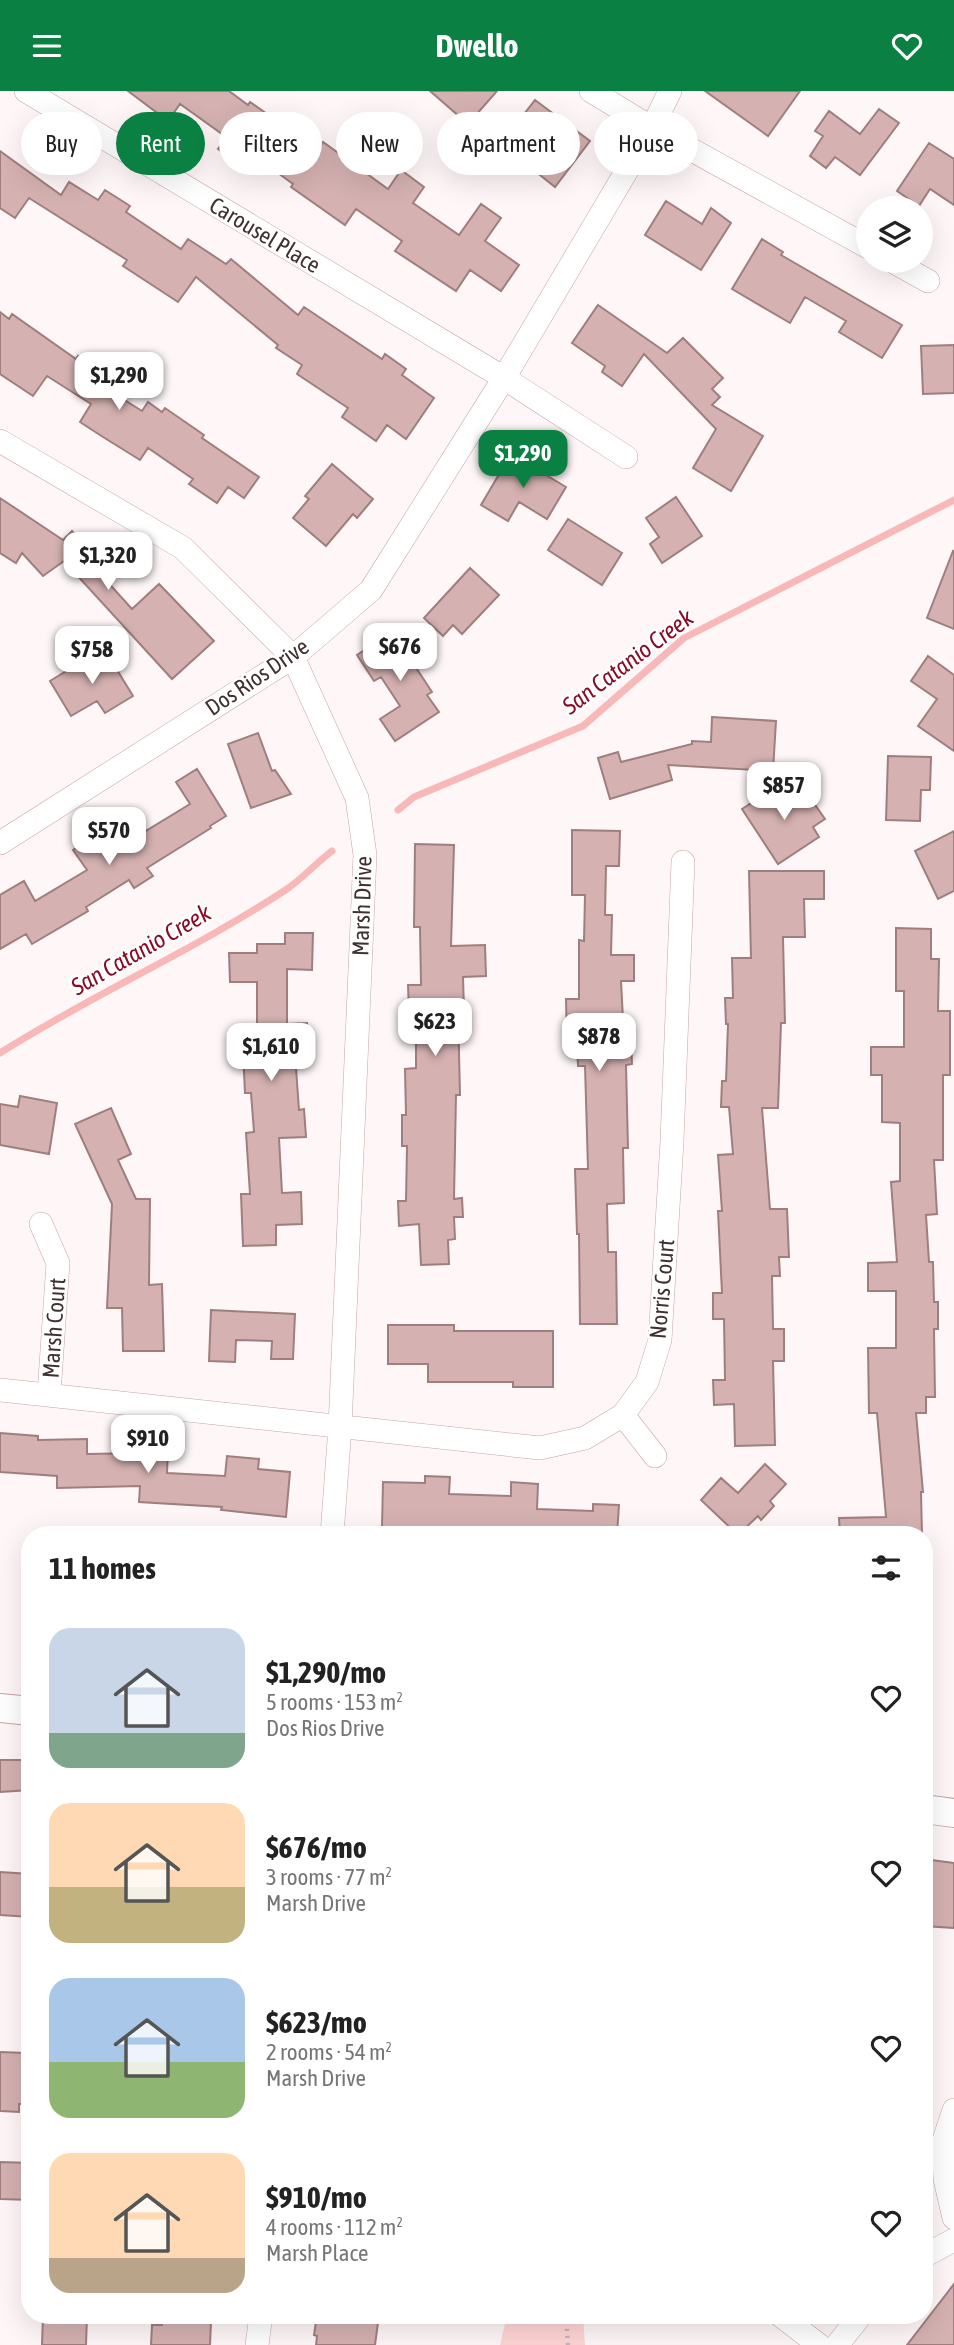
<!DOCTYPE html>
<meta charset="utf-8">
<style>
body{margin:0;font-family:"Asap Condensed",sans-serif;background:#f6f6f6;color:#222;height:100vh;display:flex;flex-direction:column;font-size:26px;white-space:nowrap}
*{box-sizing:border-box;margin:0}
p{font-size:23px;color:#767676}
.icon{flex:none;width:38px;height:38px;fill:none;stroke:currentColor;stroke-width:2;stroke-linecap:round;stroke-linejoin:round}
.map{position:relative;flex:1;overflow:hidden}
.drawer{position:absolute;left:21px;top:1435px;width:912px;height:798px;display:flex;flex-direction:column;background:#fff;border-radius:28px;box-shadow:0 7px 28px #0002}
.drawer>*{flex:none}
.banner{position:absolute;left:21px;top:21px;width:914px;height:63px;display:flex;gap:14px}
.fabs{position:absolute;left:856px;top:105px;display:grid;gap:14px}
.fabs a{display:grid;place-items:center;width:77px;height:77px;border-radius:50%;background:#fff;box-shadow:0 7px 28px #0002;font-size:35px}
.price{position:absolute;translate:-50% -60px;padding:0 16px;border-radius:14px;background:#fff;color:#222;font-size:23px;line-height:46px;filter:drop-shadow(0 2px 4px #0008)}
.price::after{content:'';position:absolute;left:50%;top:42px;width:21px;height:16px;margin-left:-10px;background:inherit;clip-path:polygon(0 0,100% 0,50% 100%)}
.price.selected{background:#0b8043;color:#fff}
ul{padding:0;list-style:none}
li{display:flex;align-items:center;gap:21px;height:175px;padding:0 28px}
li span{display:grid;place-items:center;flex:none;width:196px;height:140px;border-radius:21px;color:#555}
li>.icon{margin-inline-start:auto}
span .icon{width:84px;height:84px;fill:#fffc;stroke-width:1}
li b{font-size:30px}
h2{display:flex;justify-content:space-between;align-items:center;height:84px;padding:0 28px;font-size:30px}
.chip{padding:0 24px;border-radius:32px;background:#fff;box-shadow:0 7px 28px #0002;font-size:24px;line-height:63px}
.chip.selected{background:#0b8043;color:#fff}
header{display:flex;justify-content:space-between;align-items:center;height:91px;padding:0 28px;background:#0b8043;color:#fff;font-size:32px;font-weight:700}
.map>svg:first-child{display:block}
</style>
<header><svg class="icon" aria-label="menu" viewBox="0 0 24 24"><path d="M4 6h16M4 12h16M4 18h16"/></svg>Dwello<svg class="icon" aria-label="heart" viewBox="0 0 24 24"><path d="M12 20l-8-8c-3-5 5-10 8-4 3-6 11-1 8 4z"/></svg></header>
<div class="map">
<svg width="954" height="2254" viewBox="0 0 954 2254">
<rect width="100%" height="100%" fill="#fff7f7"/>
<path fill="#fed5d4" d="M507,2224H583L585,2254H500Z"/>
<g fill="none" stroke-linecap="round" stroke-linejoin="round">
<path stroke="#f8b8b8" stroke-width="7" d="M398,719L414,706L583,635L684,547L954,409
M0,962C93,903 195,859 287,798C303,787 316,772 332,760"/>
</g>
<path fill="#d5b1b1" stroke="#a07e7e" stroke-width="2" d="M128,0H229L248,14L250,11L318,59L323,51L388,98L401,79L424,96L413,112L459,144L481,113L501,127L485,150L519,174L501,200L470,179L456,200L395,160L402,150L356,118L345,134L291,96L293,93L249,61L241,73L218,58L226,46L180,13L168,30Z
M430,0H497L468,33Z
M705,0H800L768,45Z
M535,9L590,50L555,96L501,53Z
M879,18L899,32L860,84L835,66L826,77L810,65L823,45L815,40L829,20L860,43Z
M929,52L954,68V114L930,98L919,115L897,100Z
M0,60L61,104L69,91L98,109L105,99L130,115L126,121L181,158L188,148L226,173L231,168L298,224L304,216L382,268L385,263L406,278L402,284L434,307L406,348L387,334L376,350L342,326L348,317L297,283L302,274L276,257L278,254L196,186L178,211L123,175L127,169L29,107L15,127L0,117Z
M666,110L702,133L711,117L731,132L701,179L645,144Z
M762,148L783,161L781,164L902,234L882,267L839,241L846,230L805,206L790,232L732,198Z
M598,214L667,262L683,247L723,287L712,298L720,306L712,314L763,345L731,400L693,377L716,338L644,263L622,295L602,281L605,275L572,252Z
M0,221L9,228L12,223L76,268L78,265L110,286L104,296L142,320L148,311L162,321L165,317L204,344L202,347L259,386L244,407L228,396L217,412L189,393L193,388L148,357L140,369L103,346L80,331L91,313L47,285L33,305L0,283Z
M954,254V302L923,303L921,255Z
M511,363L566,396L547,428L519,411L508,430L481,414Z
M332,373L373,408L357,427L353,423L326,455L293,427L309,408L305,405Z
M676,406L702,445L662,472L650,453L659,446L646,427Z
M0,407L63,449L72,440L89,459L84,465L132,518L159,493L214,550L172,588L64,470L43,485L22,462L16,472L0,462Z
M568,428L622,462L602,494L548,459Z
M953,460L954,461V538L927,527Z
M470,477L499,504L462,543L453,534L443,545L424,527Z
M398,537L414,563L409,566L432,601L427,604L439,621L395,650L380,628L400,615L381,586L374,590L357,564Z
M106,561L133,605L105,622L97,610L71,625L50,590L78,573L80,577Z
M928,565L954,584V660L918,635L937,608L911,590Z
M712,626L776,630L773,680L668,674L672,689L610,708L598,667L618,661L621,671L692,653V650L711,651Z
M258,642L272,680L275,679L291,703L251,717L228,653Z
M888,665L931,666L930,699H921L920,730L886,729Z
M197,678L226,725L210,735L211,737L147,777L153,785L134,797L129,789L86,816L88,820L32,853L26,843L0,858V804L24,790L35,810L87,779L73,759L100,741L107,752L133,734L139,744L190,713L176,691Z
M782,692L798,716L811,708L825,728L813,736L819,746L778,773L742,718Z
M572,739L620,740L619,775H606L605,824H612L611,864H634V890H621L624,948H631L632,973L626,974L628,1057H623L624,1112L607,1113L608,1161H616L617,1233H580L579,1143H577L575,1078H588L585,975H578L577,950H567L566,908H579V849L584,850L585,804H572Z
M954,740V800L938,808L915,760Z
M415,753L454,754L451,855L485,854L486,885L463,886L464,919H458L460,1004H456L454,1108L462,1107L463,1126H454L455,1148L448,1149L449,1173L421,1174L419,1133L399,1135L398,1110H406L407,1055H402V1024H406L405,978L416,977V920H409L408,894H421L420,836H414Z
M749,780H824V808H804L805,846H783L785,932H781L778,1017H762L770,1118H787L789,1166H779L780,1185H772L773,1238H784V1270H773L775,1354L735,1355L734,1313L714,1314L713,1289H725L724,1228H713V1202H722L718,1120H722L718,1064L733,1063L729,1016H721L722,990H726L728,933H726L725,907H733L732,867H751Z
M896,837L931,838V868H939L938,920H950V984H943V1069H934L937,1123L926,1124L929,1171H933L934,1211H938V1238H934L935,1306H926V1322H916L923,1401H921L922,1444H840L839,1427L886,1426L877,1322H869L868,1257H896V1200H868V1172L897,1171L891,1091L900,1090V1032L882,1031V984H871V956H904V900H896Z
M285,842H313L312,879L287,878V933L307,932L309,962L295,963L299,1019L304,1018L306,1046L279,1047L282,1102L301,1101L302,1133L276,1134V1154L243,1155L241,1103H250L246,1042L254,1041L251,1002H245L243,960L237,961L236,936L257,935V891H230L229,862H257V853H285Z
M20,1005L57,1012L49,1063L0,1054V1013L18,1016Z
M111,1017L131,1063L118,1069L136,1108H150L149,1194L162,1193L164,1260H123L122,1217H107L112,1113L75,1033Z
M211,1219L295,1223L293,1268H271L272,1250L236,1249L235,1271L209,1270Z
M388,1234H454V1240H553V1296H513V1291H428V1273H388Z
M0,1342L38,1345V1349L87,1348V1363L141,1362V1358L168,1359L167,1382L225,1385L227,1365L259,1368L258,1378L290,1381L286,1426L221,1419L222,1416L139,1411L140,1395L57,1397V1385L0,1381Z
M765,1373L786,1393L770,1410L774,1415L761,1429L758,1425L738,1444L701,1409L721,1387L738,1402Z
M425,1385L450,1386L449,1403L511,1405V1391L538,1393L537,1418L593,1420V1413L619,1414L617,1444H467V1439L382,1436L383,1391L425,1392Z
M0,1669H30V1699L0,1701Z
M924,1768L954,1772V1837L924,1835Z
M0,1781L30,1783V1826L0,1824Z
M0,1961L26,1962L25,1976H30V2013H19V2021L0,2020Z
M0,2071L30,2072V2109L0,2108Z
M954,2193V2254H907Z
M43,2224H87L86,2254H42Z
M163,2224H204V2231H211L210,2254H151L152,2234H162Z
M317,2224H379L375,2254H316L317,2245L314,2244Z"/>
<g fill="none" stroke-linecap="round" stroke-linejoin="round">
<defs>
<path id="minor" d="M26,0L504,287L626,366
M591,0L652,37L868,156
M892,170L928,190
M0,350L183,457L293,566L357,707L365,764L340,1336L332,1444
M0,752L293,566L371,499L504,287L652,37L670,0
M41,1133L58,1172L49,1303
M0,1299L540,1357L585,1347L623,1324L647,1291L660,1249L672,1050L683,771
M623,1324L655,1365
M954,2019L943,2052L945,2088L954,2127
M924,2165L954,2149
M780,2224L819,2254
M257,2254L261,2224
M837,2254L861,2224"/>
<path id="tertiary" d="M0,1617L30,1620
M924,1718L954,1722"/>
</defs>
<use href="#minor" stroke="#c8a4a4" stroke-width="24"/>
<use href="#tertiary" stroke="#c8a4a4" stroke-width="30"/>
<path stroke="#bfb5b5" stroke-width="4.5" stroke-dasharray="2 5" stroke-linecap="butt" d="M566,2224L568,2254"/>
<use href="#minor" stroke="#fff" stroke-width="23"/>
<use href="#tertiary" stroke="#fff" stroke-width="28"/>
</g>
<g text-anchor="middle" stroke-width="5" stroke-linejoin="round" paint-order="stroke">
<g font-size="23" fill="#403131" stroke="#fff">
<text transform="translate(265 144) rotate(31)" y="8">Carousel Place</text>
<text transform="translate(257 586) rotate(-34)" y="8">Dos Rios Drive</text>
<text transform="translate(362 815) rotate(-88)" y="8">Marsh Drive</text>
<text transform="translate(662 1198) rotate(-85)" y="8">Norris Court</text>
<text transform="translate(54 1237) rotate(-86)" y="8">Marsh Court</text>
</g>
<g font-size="24" font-style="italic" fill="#880c25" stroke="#fff">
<text transform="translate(628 571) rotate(-37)" y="8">San Catanio Creek</text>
<text transform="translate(141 859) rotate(-30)" y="8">San Catanio Creek</text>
</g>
</g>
</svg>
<div class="fabs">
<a><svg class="icon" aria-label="layers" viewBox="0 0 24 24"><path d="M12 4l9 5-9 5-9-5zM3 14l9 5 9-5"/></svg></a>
</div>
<b class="price" style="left:119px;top:321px">$1,290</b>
<b class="price selected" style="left:523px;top:399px">$1,290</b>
<b class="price" style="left:108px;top:501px">$1,320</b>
<b class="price" style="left:400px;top:592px">$676</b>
<b class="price" style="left:92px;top:595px">$758</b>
<b class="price" style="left:784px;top:731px">$857</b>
<b class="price" style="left:109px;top:776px">$570</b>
<b class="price" style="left:435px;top:967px">$623</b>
<b class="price" style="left:599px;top:982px">$878</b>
<b class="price" style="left:271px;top:992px">$1,610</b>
<b class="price" style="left:148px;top:1384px">$910</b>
<div class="banner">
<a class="chip">Buy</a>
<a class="chip selected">Rent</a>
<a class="chip">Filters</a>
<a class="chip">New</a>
<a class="chip">Apartment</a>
<a class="chip">House</a>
</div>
<section class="drawer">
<h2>11 homes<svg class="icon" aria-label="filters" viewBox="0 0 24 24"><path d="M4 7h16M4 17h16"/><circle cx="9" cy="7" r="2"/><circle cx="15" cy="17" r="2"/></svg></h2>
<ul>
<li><span style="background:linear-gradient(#c9d6e8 75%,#7fa58c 0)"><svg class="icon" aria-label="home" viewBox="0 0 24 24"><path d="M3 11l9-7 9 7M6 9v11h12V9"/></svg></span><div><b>$1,290/mo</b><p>5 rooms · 153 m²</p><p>Dos Rios Drive</p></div><svg class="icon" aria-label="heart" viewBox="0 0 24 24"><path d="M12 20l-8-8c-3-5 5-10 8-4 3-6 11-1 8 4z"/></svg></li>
<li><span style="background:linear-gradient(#ffd9b3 60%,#c2b280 0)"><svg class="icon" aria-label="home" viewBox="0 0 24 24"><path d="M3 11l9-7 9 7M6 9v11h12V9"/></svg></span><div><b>$676/mo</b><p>3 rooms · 77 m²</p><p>Marsh Drive</p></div><svg class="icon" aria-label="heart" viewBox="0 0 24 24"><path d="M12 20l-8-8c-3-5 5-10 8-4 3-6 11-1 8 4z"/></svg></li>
<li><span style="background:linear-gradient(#a9c7e8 60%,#8fb573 0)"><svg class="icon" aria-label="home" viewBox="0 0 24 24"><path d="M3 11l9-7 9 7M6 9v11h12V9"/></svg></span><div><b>$623/mo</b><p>2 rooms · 54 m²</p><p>Marsh Drive</p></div><svg class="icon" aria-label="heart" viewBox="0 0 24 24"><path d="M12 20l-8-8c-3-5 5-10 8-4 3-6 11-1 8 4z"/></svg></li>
<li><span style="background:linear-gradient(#ffd9b3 75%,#b9a48a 0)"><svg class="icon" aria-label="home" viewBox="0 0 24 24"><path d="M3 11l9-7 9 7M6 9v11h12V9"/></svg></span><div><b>$910/mo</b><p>4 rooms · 112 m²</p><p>Marsh Place</p></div><svg class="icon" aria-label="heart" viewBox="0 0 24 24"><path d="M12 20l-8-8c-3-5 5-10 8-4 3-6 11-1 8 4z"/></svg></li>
</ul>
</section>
</div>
